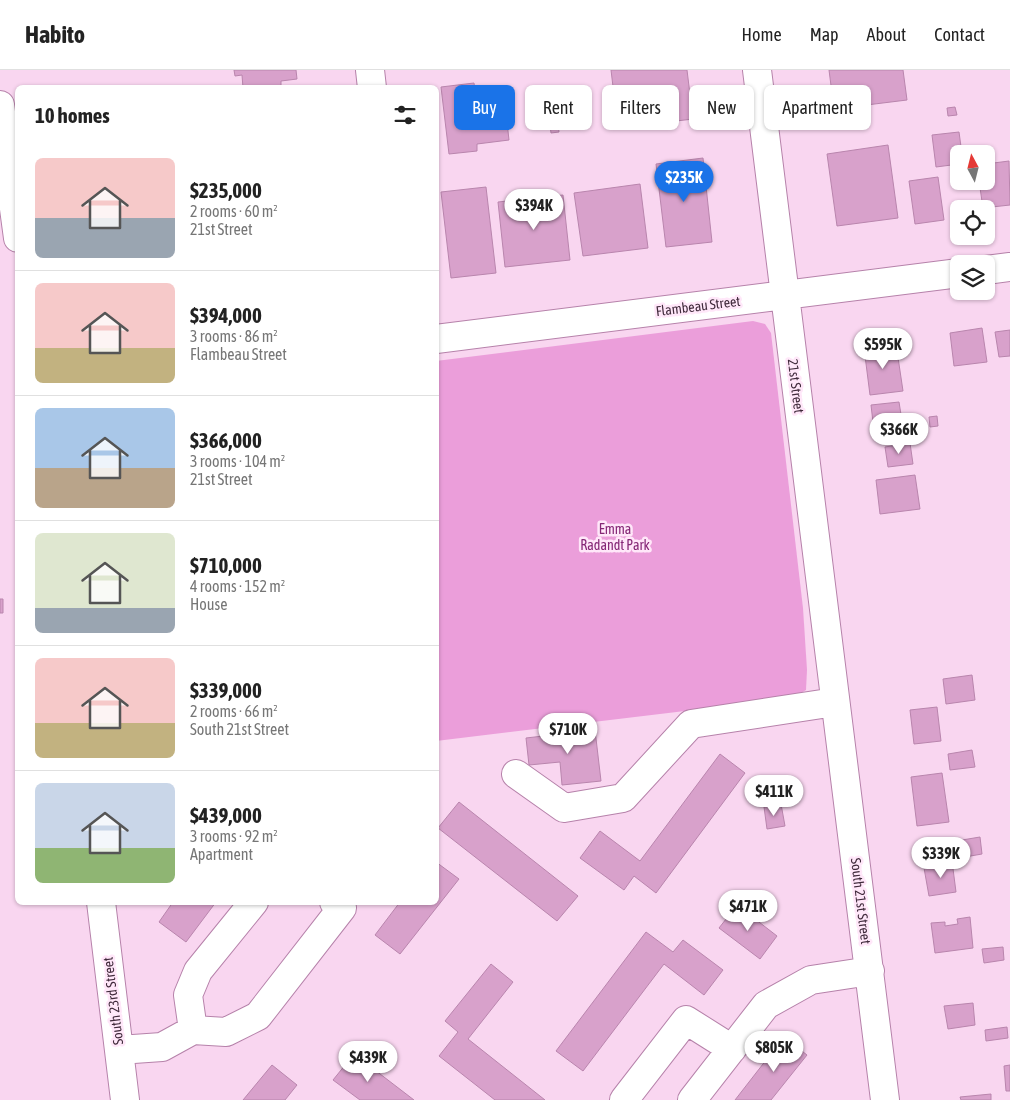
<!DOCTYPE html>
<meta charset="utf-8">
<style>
body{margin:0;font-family:"Asap Condensed",sans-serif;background:#f2f2f2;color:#222;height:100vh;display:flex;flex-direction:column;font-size:19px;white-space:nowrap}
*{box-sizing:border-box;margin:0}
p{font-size:16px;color:#767676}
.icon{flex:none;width:28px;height:28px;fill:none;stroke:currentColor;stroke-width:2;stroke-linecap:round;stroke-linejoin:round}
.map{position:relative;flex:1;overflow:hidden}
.drawer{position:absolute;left:15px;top:15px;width:424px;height:820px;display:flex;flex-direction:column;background:#fff;border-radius:8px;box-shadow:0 1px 4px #0004}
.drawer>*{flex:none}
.hud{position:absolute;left:454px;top:15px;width:475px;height:45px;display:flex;gap:10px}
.needle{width:32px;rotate:353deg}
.buttons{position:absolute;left:950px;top:75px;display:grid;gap:10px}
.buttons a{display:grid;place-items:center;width:45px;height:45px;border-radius:8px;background:#fff;box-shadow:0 1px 4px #0004;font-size:25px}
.price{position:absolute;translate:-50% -42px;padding:0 11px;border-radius:18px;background:#fff;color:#222;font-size:16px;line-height:32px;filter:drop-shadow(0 1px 2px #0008)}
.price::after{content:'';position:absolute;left:50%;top:30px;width:15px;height:11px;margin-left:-8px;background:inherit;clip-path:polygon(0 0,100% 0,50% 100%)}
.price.active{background:#1a73e8;color:#fff}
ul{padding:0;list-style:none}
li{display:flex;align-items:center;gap:15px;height:125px;padding:0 20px}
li+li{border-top:1px solid #e0e0e0}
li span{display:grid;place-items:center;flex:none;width:140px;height:100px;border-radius:8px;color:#555}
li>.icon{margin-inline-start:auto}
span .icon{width:60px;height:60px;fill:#fffc;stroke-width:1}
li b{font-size:21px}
h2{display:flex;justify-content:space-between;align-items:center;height:60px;padding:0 20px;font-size:21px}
.tag{padding:0 18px;border-radius:8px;background:#fff;box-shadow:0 1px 4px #0004;font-size:18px;line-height:45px}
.tag.active{background:#1a73e8;color:#fff}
header{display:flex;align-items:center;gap:30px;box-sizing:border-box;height:70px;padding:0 25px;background:#fff;border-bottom:1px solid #e0e0e0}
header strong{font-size:24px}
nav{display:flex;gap:28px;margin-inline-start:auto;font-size:18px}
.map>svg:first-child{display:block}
</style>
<header>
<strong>Habito</strong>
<nav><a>Home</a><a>Map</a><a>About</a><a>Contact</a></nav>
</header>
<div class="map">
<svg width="1010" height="1030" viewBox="0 0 1010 1030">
<rect width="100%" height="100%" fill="#f9d6f0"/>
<path fill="#eb9eda" d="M753,251L765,254L771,263L803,538L807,600L806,620L793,628L436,671V291Z"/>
<path fill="#d8a1cb" stroke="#b985ad" d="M234,0H296L297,9L281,11V18H243L242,5L235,6Z
M611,0H687L693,49L618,58Z
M829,0H903L907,30L834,39Z
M474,13L475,21L503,17L509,70L477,74V81L449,84L441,17Z
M955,37L957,45L948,46L947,38Z
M558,54L559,62L551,63L550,55Z
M959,62L962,84H959V94L936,97L932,65Z
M888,75L898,148L837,156L827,84Z
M703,88L712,172L666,177L656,94Z
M1009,91L1010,135L983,138L979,111H986V94Z
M938,107L944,150L915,154L909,111Z
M640,114L648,178L583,186L574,123Z
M486,117L496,203L451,208L441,122Z
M563,125L570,190L505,197L498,132Z
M982,258L987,292L954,296L950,263Z
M1010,260V286L999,287L995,262Z
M896,274L903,321L870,325L864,278Z
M899,332L903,357L874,361L871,335Z
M937,346L938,356L930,357L929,347Z
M917,348L918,357L909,358L908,349Z
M910,373L913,394L888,397L885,377Z
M915,405L920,439L880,444L876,410Z
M0,529H3V543H0Z
M972,605L975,630L946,634L943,609Z
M937,637L941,671L914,674L910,640Z
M595,660L601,711L562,715L560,692L529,695L526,668Z
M972,680L975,697L950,700L948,684Z
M720,684L745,703L656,823L634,806L624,820L580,788L600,761L640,791Z
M942,703L949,752L917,756L911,707Z
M459,732L578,826L557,851L438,758Z
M781,734L785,756L767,759L764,737Z
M980,767L982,784L959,788L956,771Z
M952,791L956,822L929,826L924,798L937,797L936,793Z
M436,792L459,809L400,884L375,865L400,832H436Z
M173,832H216L186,872L159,852Z
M737,835L777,866L760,889L719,858Z
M970,847L973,878L935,883L931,853L945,852V856L958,854L957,849Z
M646,862L673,882L683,870L723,900L704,925L664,894L583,1001L556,981Z
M1003,877L1004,890L984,893L982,879Z
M491,894L513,912L468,969L545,1030H495L439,986L458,962L445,951Z
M973,933L975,955L948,959L944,936Z
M1007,957L1008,968L986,971L985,960Z
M784,967L807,985L771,1030H735Z
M354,984L414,1030H360L333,1010Z
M272,995L297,1015L285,1030H243Z
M1010,995V1021H1006L1004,996Z
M991,1024V1030H961L960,1027Z"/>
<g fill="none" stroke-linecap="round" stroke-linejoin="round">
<defs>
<path id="minor" d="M370,0L372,18
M757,0L885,1030
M0,35L18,168
M986,200L1010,197
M436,269L959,203
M516,704L564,738L623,728L691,654L835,632
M101,832L125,1030
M193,960L188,925L198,901L254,832
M119,980L162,977L193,960L226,962L258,946L342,838L334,832
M624,1030L686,950L732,979
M692,1030L766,935L811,910L870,901"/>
</defs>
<use href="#minor" stroke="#b682aa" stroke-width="30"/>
<use href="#minor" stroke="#fff" stroke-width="28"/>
</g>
<g text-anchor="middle" stroke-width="5" stroke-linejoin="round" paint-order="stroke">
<g font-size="14" fill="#402a3b" stroke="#ffe7f9">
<text transform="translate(698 236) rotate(-7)" y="5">Flambeau Street</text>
<text transform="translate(796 316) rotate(83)" y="5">21st Street</text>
<text transform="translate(861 831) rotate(83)" y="5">South 21st Street</text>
<text transform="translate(113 931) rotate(-97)" y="5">South 23rd Street</text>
</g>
<g font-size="14" fill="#852776" stroke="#ffe7f9">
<text x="615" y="464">Emma<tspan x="615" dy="16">Radandt Park</tspan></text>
</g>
</g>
</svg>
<div class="buttons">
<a><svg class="needle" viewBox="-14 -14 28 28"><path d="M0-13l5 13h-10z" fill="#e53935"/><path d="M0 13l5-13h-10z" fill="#767676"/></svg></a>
<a><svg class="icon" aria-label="locate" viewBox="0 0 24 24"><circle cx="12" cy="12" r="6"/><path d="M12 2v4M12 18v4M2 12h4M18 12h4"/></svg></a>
<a><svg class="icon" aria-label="layers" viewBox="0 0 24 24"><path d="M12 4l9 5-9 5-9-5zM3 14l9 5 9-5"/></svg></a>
</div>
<b class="price active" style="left:684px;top:133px">$235K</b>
<b class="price" style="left:534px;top:161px">$394K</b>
<b class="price" style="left:883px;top:300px">$595K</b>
<b class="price" style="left:899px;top:385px">$366K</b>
<b class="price" style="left:568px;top:685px">$710K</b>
<b class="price" style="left:774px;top:747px">$411K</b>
<b class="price" style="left:941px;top:809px">$339K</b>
<b class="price" style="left:748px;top:862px">$471K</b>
<b class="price" style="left:774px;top:1003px">$805K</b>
<b class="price" style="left:368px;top:1013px">$439K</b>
<div class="hud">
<a class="tag active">Buy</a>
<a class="tag">Rent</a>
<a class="tag">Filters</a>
<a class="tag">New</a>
<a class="tag">Apartment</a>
</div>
<section class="drawer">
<h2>10 homes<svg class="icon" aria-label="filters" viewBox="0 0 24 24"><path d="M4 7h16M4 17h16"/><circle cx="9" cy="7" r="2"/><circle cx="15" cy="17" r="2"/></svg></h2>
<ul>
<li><span style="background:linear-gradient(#f6c9c9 60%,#9aa5b1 0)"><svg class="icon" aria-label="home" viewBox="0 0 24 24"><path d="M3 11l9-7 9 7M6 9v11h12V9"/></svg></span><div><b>$235,000</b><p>2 rooms · 60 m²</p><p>21st Street</p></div></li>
<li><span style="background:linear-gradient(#f6c9c9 65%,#c2b280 0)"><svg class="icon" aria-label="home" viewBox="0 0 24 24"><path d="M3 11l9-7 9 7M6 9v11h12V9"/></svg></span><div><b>$394,000</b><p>3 rooms · 86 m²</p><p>Flambeau Street</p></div></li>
<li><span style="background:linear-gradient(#a9c7e8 60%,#b9a48a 0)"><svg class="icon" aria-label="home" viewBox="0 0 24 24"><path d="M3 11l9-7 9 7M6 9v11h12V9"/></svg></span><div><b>$366,000</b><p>3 rooms · 104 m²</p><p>21st Street</p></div></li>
<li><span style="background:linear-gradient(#dfe7d0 75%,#9aa5b1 0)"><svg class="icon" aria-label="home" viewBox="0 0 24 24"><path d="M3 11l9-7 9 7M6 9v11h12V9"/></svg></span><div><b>$710,000</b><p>4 rooms · 152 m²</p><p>House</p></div></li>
<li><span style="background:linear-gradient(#f6c9c9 65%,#c2b280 0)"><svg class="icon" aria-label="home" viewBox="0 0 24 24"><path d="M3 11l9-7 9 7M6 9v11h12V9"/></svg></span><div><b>$339,000</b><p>2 rooms · 66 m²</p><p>South 21st Street</p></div></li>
<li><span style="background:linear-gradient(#c9d6e8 65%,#8fb573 0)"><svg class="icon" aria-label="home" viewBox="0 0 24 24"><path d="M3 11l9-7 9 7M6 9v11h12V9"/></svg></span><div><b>$439,000</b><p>3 rooms · 92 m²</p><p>Apartment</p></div></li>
</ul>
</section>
</div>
